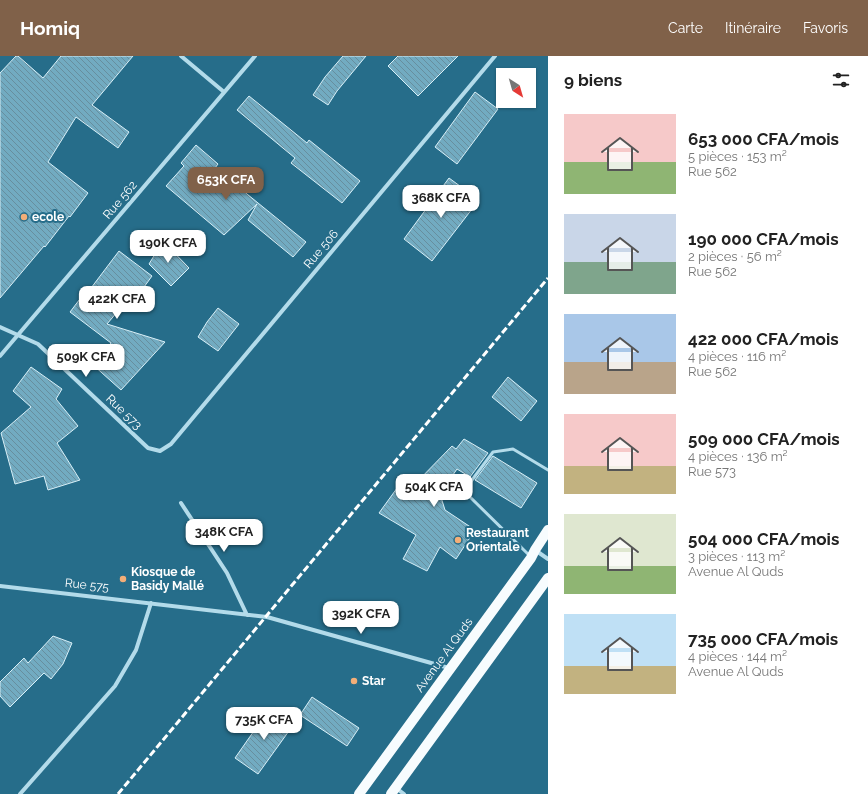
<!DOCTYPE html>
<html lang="fr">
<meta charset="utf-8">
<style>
body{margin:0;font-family:Raleway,sans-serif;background:#f6f6f6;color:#222;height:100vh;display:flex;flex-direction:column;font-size:15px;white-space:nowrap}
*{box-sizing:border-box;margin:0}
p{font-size:13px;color:#767676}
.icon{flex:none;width:22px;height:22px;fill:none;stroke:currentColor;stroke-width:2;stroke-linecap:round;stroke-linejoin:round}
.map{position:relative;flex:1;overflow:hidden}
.side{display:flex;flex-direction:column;background:#fff;width:320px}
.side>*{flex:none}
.needle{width:26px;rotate:143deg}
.fabs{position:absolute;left:496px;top:12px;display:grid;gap:8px}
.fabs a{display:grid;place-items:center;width:40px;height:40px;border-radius:0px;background:#fff;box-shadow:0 1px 3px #0004;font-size:20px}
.price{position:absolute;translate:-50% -34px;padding:0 9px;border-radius:8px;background:#fff;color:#222;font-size:13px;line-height:26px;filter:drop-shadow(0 1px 2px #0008)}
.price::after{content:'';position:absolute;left:50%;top:24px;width:12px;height:9px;margin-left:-6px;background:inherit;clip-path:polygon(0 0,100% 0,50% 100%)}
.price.active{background:#806149;color:#fff}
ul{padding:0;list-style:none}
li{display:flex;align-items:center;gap:12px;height:100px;padding:0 16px}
li span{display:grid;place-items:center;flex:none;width:112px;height:80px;border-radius:0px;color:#555}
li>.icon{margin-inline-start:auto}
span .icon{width:48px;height:48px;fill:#fffc;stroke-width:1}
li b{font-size:17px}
h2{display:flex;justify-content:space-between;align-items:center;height:48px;padding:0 16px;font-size:17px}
header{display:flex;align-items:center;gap:24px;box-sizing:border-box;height:56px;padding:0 20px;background:#806149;color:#fff}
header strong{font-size:19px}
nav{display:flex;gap:22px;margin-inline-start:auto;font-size:14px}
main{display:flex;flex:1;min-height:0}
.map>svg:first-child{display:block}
</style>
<header>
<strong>Homiq</strong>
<nav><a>Carte</a><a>Itinéraire</a><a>Favoris</a></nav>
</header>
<main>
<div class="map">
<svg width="548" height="738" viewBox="0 0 548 738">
<defs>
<pattern id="building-back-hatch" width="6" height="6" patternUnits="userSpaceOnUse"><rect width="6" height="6" fill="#72abc1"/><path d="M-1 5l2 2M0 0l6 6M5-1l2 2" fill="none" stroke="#678e9e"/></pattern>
</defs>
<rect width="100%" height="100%" fill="#266d8a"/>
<path fill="url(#building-back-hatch)" stroke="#d8eff7" d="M16,0H18L43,22L61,0H133L92,49L129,76L118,92L76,61L48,106L88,137L70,161L69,160L45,191L44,190L0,242V17Z
M343,0H366L337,35L328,49L313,39L325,21Z
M398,0H458L418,40L388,10Z
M475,36L498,53L457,108L435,91Z
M249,40L307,87L309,84L360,125L342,147L291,107L295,102L237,54Z
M196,89L218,108L215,112L306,186L293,201L248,164L257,148L224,179L166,130L184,110L181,107Z
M449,122L479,144L432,205L404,183Z
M163,185L189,212L171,230L149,208Z
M119,195L152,220L139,238L135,235L107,268L165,286L121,334L92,308L111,287L70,256L86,235L88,236Z
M218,252L239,268L218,295L198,281L207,266Z
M31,311L62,333L56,343L78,370L57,387L80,424L48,434L44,420L15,428L1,377L31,351L13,335Z
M508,321L537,345L521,365L492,341Z
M464,383L488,397L470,421L457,413L440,438L445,454L475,474L456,503L440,491L427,515L403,503L416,479L379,457L400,428L413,430L452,390L456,393Z
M493,400L537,427L521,452L475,424Z
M53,580L72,587L63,608L51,623L44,617L10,651L0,640V626L24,602L28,607Z
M312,641L359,672L347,690L300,659Z
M270,652L294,668L258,718L235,702Z"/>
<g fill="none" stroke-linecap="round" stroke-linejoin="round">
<path stroke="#b3dbea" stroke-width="3" d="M530,500L470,441L469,428L493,396L513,393L548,414"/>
<path stroke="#b3dbea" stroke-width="4" d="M181,0L224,36
M0,271L38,288L148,392L160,395L171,388L495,0
M0,300L255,0
M181,447L227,517L247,559
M535,494L548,503
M0,530L267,561L449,612
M396,732L404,738
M20,738L115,630L136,594L151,547"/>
<path stroke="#f7fcfe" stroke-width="10" d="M359,738L531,502L535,494L548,474
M391,738L548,522"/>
<path stroke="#fff" stroke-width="3" stroke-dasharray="7 3" stroke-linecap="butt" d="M118,738L548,222"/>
</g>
<g fill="#f3ae78" stroke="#266d8a" stroke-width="1.5">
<circle cx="24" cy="161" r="4"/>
<circle cx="458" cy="484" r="4"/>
<circle cx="123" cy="523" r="4"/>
<circle cx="354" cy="625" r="4"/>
</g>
<g text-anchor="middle" stroke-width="4" stroke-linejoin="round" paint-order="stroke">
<g font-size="12" fill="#fff" stroke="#266d8a">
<text transform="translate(120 144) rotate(-50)" y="4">Rue 562</text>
<text transform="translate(321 193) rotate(-50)" y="4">Rue 506</text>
<text transform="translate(124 356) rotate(44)" y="4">Rue 573</text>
<text transform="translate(87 529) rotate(6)" y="4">Rue 575</text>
<text transform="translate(444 599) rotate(-54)" y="4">Avenue Al Quds</text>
</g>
<g font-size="12" font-weight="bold" fill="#fff" stroke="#266d8a" text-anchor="start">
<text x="32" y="165">ecole</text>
<text x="466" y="481">Restaurant<tspan x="466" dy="14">Orientale</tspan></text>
<text x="131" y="520">Kiosque de<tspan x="131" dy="14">Basidy Mallé</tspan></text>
<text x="362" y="629">Star</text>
</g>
</g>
</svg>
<div class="fabs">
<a><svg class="needle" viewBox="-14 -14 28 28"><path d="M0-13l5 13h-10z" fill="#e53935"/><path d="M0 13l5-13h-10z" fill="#767676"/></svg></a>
</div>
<b class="price active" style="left:226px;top:145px">653K CFA</b>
<b class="price" style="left:441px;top:163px">368K CFA</b>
<b class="price" style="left:168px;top:208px">190K CFA</b>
<b class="price" style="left:117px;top:264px">422K CFA</b>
<b class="price" style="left:86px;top:322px">509K CFA</b>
<b class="price" style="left:434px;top:452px">504K CFA</b>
<b class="price" style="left:224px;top:497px">348K CFA</b>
<b class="price" style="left:361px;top:579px">392K CFA</b>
<b class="price" style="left:264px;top:685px">735K CFA</b>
</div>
<section class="side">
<h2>9 biens<svg class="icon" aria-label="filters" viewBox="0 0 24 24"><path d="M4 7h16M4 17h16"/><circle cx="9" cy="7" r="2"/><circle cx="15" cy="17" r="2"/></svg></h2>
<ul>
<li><span style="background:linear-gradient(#f6c9c9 60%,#8fb573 0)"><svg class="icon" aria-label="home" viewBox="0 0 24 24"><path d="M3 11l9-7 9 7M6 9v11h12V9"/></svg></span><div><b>653 000 CFA/mois</b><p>5 pièces · 153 m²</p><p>Rue 562</p></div></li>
<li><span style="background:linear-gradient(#c9d6e8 60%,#7fa58c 0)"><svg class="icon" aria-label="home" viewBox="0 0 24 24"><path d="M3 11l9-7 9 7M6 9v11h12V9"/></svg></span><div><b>190 000 CFA/mois</b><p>2 pièces · 56 m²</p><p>Rue 562</p></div></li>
<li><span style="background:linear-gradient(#a9c7e8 60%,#b9a48a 0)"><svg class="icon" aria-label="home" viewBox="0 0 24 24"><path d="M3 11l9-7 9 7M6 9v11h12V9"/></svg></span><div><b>422 000 CFA/mois</b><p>4 pièces · 116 m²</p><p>Rue 562</p></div></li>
<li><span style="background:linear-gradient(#f6c9c9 65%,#c2b280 0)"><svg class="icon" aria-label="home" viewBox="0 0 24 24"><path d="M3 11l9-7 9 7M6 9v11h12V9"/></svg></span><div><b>509 000 CFA/mois</b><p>4 pièces · 136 m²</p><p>Rue 573</p></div></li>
<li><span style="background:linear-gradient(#dfe7d0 65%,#8fb573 0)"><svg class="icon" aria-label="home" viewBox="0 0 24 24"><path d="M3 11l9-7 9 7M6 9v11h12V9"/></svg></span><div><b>504 000 CFA/mois</b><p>3 pièces · 113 m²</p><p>Avenue Al Quds</p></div></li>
<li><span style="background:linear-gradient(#bfe0f5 65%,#c2b280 0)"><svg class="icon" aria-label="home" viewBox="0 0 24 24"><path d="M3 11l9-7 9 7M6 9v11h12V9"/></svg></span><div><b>735 000 CFA/mois</b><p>4 pièces · 144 m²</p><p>Avenue Al Quds</p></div></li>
</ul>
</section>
</main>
